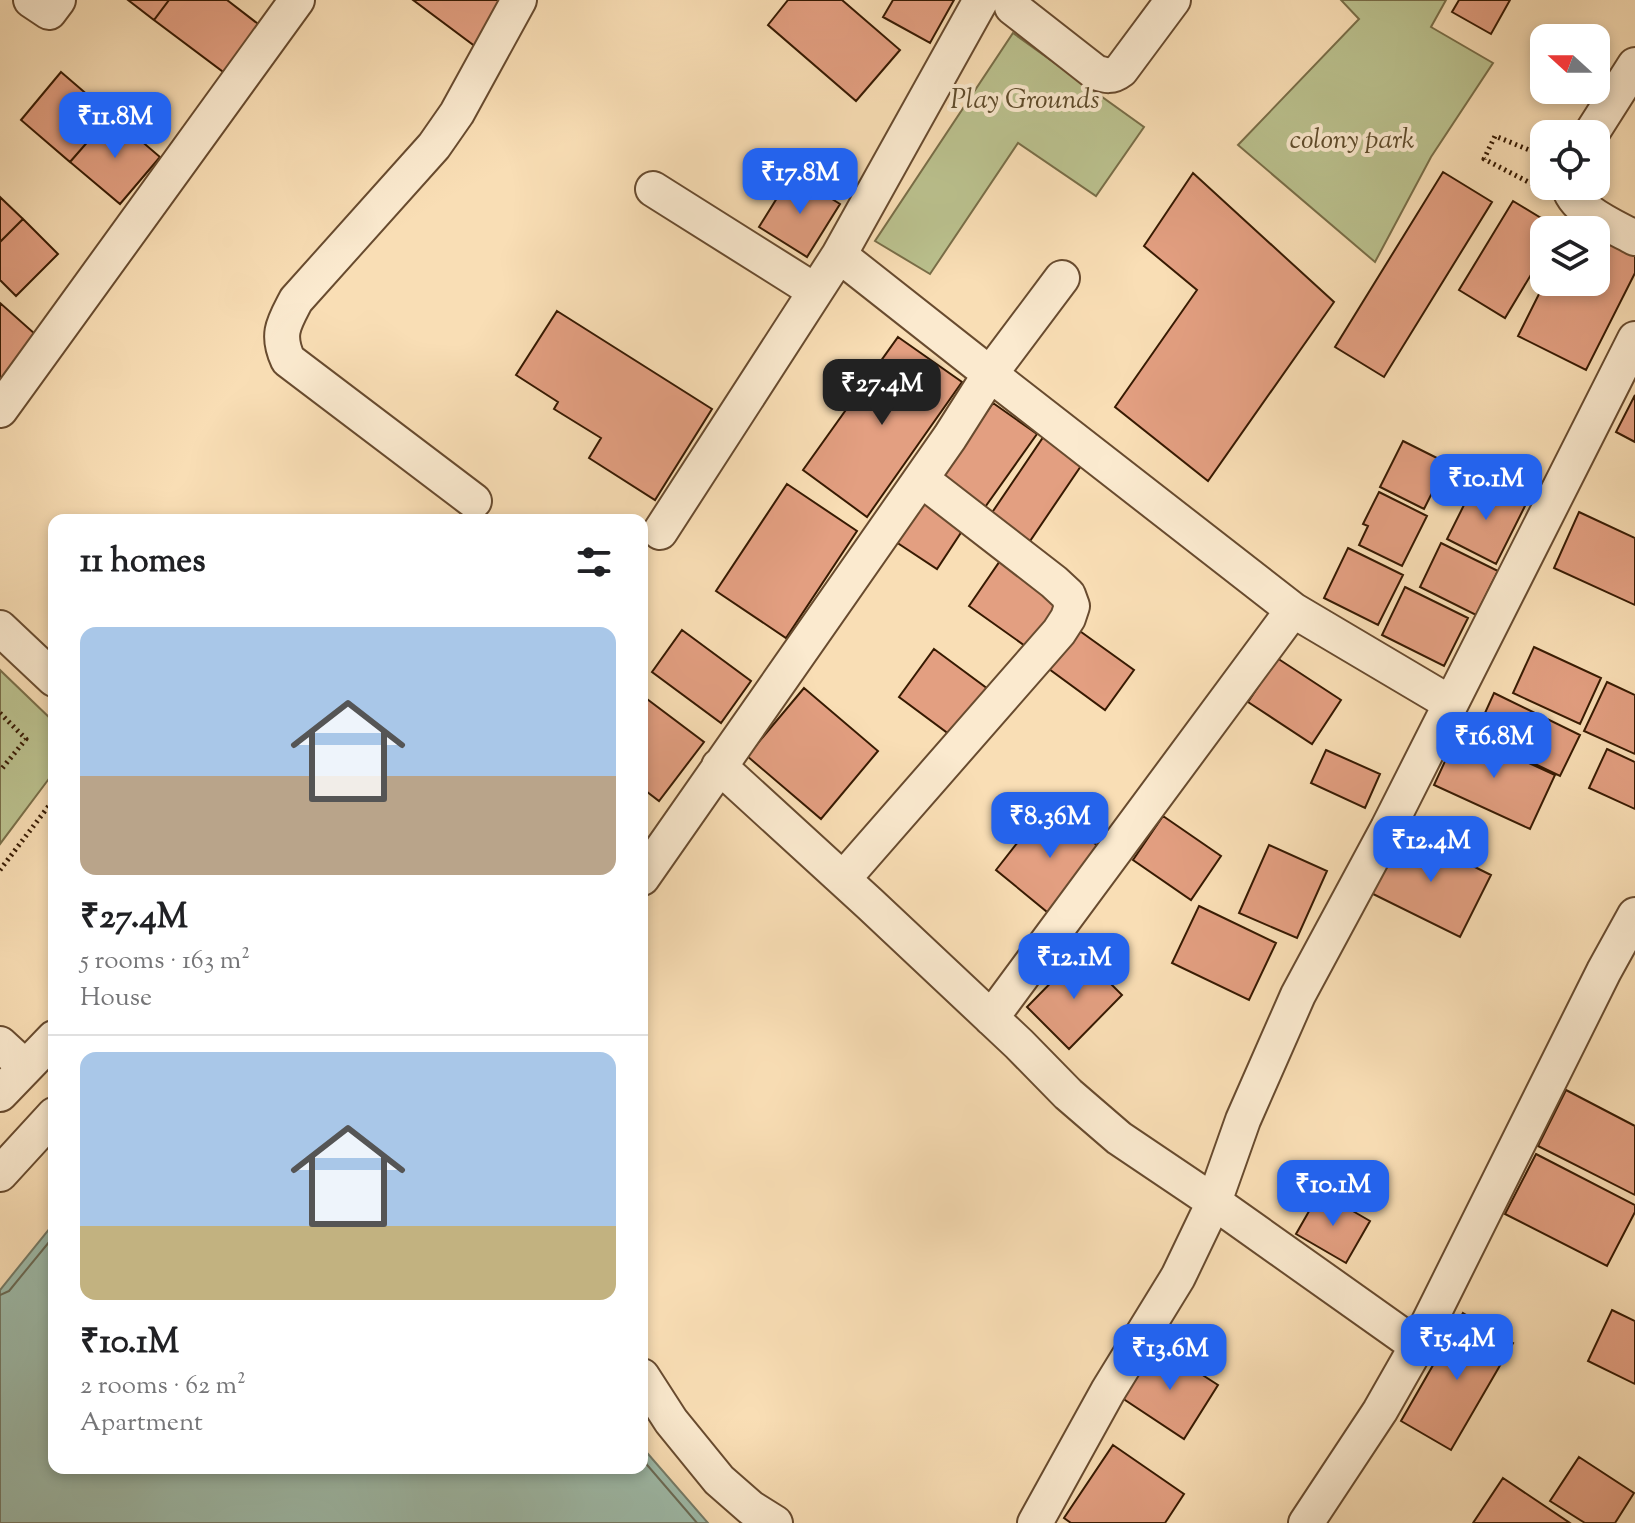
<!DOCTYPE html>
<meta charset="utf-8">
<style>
body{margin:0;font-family:"Sorts Mill Goudy",serif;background:#f2f2f2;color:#202124;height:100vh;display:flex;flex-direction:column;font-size:30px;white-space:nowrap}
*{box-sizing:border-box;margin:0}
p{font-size:26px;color:#757577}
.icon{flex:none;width:44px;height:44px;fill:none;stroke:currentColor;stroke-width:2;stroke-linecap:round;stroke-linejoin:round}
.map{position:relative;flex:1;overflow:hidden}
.details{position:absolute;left:48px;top:514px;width:600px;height:960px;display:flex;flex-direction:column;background:#fff;border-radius:16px;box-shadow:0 4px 12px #0003}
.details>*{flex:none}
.needle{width:52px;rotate:291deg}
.controls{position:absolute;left:1530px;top:24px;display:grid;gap:16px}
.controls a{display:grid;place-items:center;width:80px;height:80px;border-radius:16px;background:#fff;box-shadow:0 4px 12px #0003;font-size:40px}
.price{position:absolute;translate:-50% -68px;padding:0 18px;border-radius:16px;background:#2563eb;color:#fff;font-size:26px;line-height:52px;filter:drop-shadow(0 2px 4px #0008)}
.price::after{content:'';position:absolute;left:50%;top:48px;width:24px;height:18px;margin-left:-12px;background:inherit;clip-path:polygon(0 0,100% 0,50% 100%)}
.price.active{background:#222;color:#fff}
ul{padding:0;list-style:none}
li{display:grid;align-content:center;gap:16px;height:424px;padding:0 32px}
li+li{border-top:2px solid #e0e0e0}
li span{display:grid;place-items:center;height:248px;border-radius:16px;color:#555}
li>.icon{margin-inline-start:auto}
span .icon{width:144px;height:144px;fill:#fffc;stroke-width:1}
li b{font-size:34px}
h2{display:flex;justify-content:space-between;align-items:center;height:96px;padding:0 32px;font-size:34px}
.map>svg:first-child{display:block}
</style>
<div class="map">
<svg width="1635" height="1523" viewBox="0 0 1635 1523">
<rect width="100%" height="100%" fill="#f9deb5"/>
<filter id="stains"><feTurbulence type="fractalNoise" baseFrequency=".0025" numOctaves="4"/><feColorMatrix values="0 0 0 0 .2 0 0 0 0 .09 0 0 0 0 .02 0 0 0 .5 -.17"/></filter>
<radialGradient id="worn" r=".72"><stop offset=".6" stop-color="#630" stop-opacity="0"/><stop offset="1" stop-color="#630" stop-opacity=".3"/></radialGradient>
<path fill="#bbc28f" stroke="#796e48" stroke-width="2" d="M1341,0H1446L1431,27L1493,63L1431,157L1375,262L1238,145L1359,19Z
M1013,33L1144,127L1096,196L1018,143L930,274L875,241Z
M0,670L54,722V772L0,844Z"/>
<path fill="#9ebcab" stroke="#757b67" stroke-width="2" d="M54,1223V1468H642V1447L708,1523H0V1290Z"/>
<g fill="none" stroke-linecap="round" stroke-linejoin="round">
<path stroke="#6a6b56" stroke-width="2" d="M0,1295L9,1291L54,1236
M642,1459L697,1523"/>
</g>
<path fill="#e39f81" stroke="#371a02" stroke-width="2" d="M128,0H169L154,20Z
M169,0H227L262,27L226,74L154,20Z
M413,0H505L476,47Z
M788,0H842L900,50L856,101L768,25Z
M893,0H954L930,43L883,17Z
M1459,0H1510L1491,34L1452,12Z
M61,72L111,115L70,162L21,120Z
M111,115L160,157L120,204L70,162Z
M1443,172L1492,202L1384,377L1335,347Z
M1193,173L1334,302L1208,481L1115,407L1197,290L1144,246Z
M792,174L840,204L807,257L759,227Z
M0,197L23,219L0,242Z
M1513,201L1559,229L1544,230V253L1505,318L1459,290Z
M23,219L58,254L16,296L0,280V242Z
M1596,235L1635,255V273L1586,370L1518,336L1545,282H1596Z
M0,303L44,342L6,385L0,379Z
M557,311L712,409L655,500L589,458L601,438L554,409L558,402L516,375Z
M898,337L962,382L867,517L803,470Z
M1635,395V442L1616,432Z
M993,403L1037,434L983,510L939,480Z
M1046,433L1085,460L1028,544L989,517Z
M1403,441L1447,463L1424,509L1380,487Z
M1476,481L1525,506L1496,564L1447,539Z
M787,484L857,531L786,638L716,591Z
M1379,492L1427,516L1402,566L1359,545L1368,526L1363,524Z
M923,496L966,525L937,569L893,540Z
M1579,512L1635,538V605L1554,568Z
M1441,543L1498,571L1476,615L1420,587Z
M1348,548L1403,575L1378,625L1324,598Z
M1002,558L1061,601L1028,648L969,606Z
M1405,587L1468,618L1444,666L1382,635Z
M1077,629L1134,670L1105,710L1049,669Z
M682,630L751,681L721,723L652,672Z
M1534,647L1601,678L1580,724L1513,693Z
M934,649L992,692L957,740L899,697Z
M1277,658L1341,700L1312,744L1248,702Z
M1607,682L1635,695V754L1584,731Z
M804,688L878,751L821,819L747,756Z
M1494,693L1580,735L1560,776L1475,735Z
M643,696L704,742L659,801L642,788Z
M1459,731L1555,775L1530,829L1434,785Z
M1607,749L1635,762V809L1589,788Z
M1326,750L1380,774L1365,808L1311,783Z
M1047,805L1104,851L1052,916L996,870Z
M1163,816L1221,856L1191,900L1133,860Z
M1402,831L1491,875L1460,937L1371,893Z
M1269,845L1327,871L1297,938L1239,913Z
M1199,906L1276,943L1249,1000L1172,963Z
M1080,953L1122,995L1069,1049L1027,1007Z
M1566,1090L1635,1126V1195L1538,1146Z
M1536,1154L1635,1205V1212L1607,1266L1505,1214Z
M1320,1192L1370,1221L1346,1263L1296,1234Z
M1612,1310L1635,1321V1384L1588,1361Z
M1463,1313L1513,1343L1451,1450L1401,1421Z
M1156,1345L1218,1385L1184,1439L1122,1398Z
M1113,1445L1184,1494L1165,1523H1071L1064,1518Z
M1579,1457L1634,1493L1615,1523H1585L1550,1501Z
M1503,1478L1570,1523H1473Z"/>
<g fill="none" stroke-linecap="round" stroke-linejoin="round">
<defs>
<path id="minor" d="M31,0L49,12L58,0
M1012,7L1095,72C1106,76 1112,77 1121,70L1173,0
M1591,134L1635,65
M1569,186C1573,210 1615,227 1635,238
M653,189L815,291
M1062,278L990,374L1293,610
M0,410L297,0
M474,501L288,360C276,334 284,323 296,300L434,146L457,113L519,0
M660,532L839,255L981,0
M0,628L54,679
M719,766L870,904L1019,1044L1068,1094L1119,1138L1214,1202L1417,1346
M642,878L950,437L990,374L839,255
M843,879L1059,632L1068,618L1072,606L1068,595L1054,582L921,479
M991,1018L1293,610L1450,703
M0,1044L25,1067
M0,1094L54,1038
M0,1174L54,1115
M642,1376L671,1421L719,1480L751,1508L775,1523
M1035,1523L1108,1391L1178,1277L1214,1202L1243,1120L1298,995L1388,828L1635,339
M1306,1523L1380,1411L1417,1346L1604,971L1635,915"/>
</defs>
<use href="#minor" stroke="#684b2f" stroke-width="38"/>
<path stroke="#371a02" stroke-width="5" stroke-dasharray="2 4" stroke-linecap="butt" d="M1538,187L1484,159L1495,136L1544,156
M0,713L26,739L0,771
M0,870L54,799"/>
<use href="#minor" stroke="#fbeacf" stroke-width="34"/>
</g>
<g text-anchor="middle" stroke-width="8" stroke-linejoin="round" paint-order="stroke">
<g font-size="28" font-style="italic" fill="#5f4c2c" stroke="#fbeacf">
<text x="1025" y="108">Play Grounds</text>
<text x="1352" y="148">colony park</text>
</g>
</g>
<rect width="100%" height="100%" filter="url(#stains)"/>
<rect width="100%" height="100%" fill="url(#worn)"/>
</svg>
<div class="controls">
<a><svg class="needle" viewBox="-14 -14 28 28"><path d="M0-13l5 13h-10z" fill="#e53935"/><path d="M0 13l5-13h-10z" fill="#757577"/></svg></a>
<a><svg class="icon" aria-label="locate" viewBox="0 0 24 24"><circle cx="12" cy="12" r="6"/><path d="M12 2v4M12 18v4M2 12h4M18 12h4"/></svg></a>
<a><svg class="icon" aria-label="layers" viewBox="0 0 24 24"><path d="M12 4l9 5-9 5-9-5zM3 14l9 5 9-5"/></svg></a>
</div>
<b class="price" style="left:115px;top:160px">₹11.8M</b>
<b class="price" style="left:800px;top:216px">₹17.8M</b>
<b class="price active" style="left:882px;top:427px">₹27.4M</b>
<b class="price" style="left:1486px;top:522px">₹10.1M</b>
<b class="price" style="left:1494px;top:780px">₹16.8M</b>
<b class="price" style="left:1050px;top:860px">₹8.36M</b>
<b class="price" style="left:1431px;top:884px">₹12.4M</b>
<b class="price" style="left:1074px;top:1001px">₹12.1M</b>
<b class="price" style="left:1333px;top:1228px">₹10.1M</b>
<b class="price" style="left:1457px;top:1382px">₹15.4M</b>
<b class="price" style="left:1170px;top:1392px">₹13.6M</b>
<section class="details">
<h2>11 homes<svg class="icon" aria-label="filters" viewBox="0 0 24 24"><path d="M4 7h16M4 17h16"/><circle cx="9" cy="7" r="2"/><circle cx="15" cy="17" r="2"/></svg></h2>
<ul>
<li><span style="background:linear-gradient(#a9c7e8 60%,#b9a48a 0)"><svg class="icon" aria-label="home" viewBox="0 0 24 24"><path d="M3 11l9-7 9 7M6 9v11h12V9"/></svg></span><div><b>₹27.4M</b><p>5 rooms · 163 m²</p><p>House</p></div></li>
<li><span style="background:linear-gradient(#a9c7e8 70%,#c2b280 0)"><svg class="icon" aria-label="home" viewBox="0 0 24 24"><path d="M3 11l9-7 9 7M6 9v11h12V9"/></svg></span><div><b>₹10.1M</b><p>2 rooms · 62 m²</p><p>Apartment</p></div></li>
</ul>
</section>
</div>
